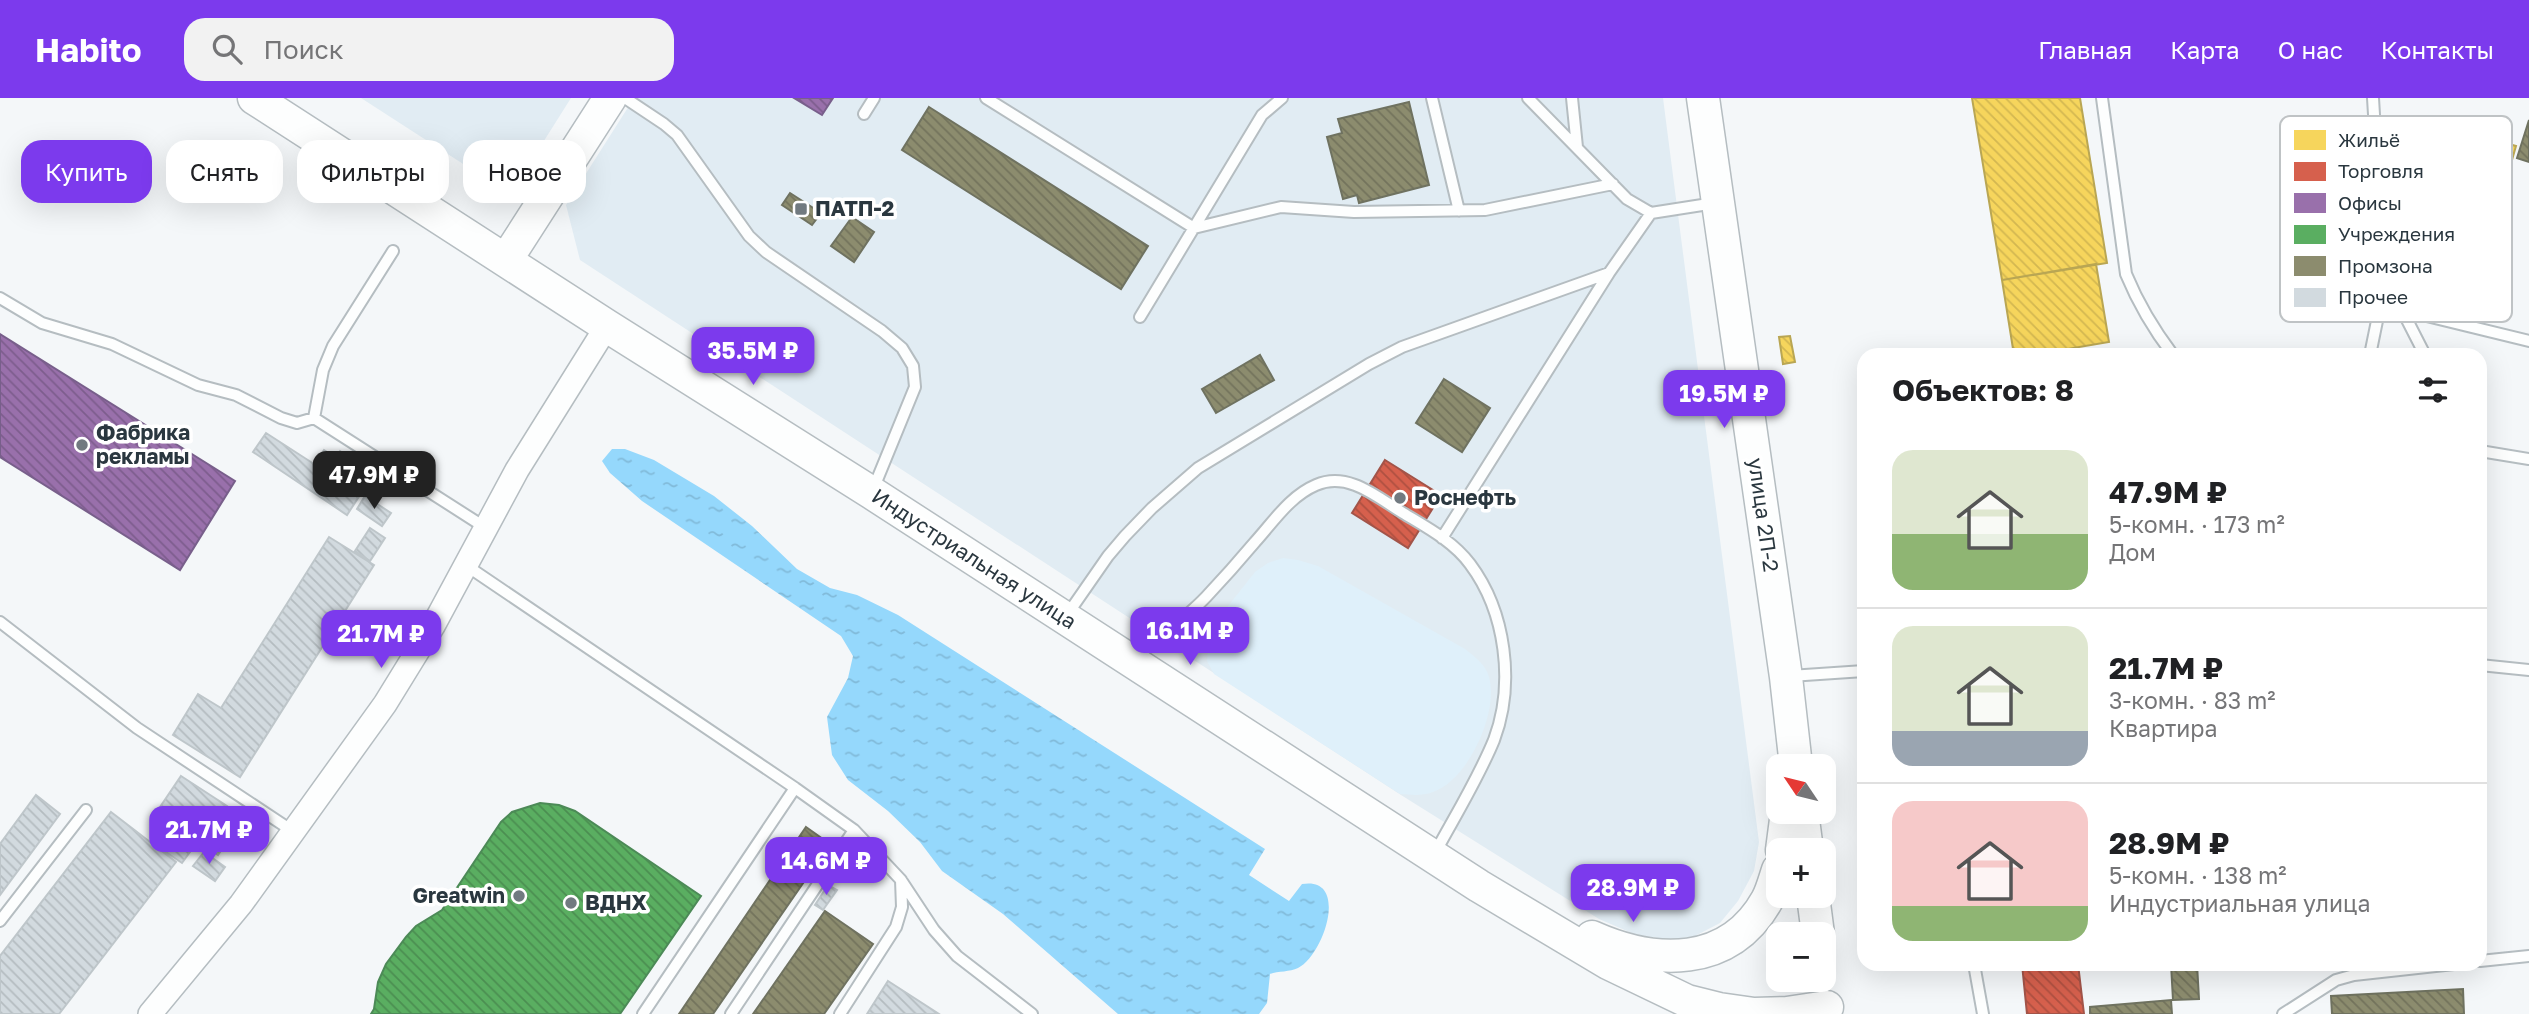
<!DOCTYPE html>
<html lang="ru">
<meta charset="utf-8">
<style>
body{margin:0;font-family:"Golos Text",sans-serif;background:#f2f2f2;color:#202124;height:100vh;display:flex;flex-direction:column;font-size:26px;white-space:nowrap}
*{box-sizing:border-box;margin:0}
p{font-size:23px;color:#757577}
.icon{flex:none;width:38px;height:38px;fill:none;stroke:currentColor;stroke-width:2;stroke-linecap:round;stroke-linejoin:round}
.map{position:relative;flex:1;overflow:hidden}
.panel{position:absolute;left:1857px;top:250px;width:630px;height:623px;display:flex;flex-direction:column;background:#fff;border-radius:21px;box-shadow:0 7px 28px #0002}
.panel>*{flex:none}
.banner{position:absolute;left:21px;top:42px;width:665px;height:63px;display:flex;gap:14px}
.needle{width:46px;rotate:305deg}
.fabs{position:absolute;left:1766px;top:656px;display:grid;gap:14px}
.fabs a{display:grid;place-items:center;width:70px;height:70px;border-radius:14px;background:#fff;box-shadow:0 7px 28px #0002;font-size:35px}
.price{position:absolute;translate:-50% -60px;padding:0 16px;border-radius:14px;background:#7c3aed;color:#fff;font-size:23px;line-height:46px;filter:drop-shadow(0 2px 4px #0008)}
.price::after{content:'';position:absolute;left:50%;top:42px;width:21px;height:16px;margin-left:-10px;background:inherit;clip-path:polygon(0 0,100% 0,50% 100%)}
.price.current{background:#222;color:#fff}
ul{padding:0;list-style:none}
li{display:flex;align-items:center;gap:21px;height:175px;padding:0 35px}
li+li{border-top:2px solid #e0e0e0}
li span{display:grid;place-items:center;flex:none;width:196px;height:140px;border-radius:21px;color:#555}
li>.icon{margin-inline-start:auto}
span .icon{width:84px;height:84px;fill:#fffc;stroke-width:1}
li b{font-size:30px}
h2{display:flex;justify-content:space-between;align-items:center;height:84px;padding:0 35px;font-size:30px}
.chip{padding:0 24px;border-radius:21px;background:#fff;box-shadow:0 7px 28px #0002;font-size:24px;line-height:63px}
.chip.current{background:#7c3aed;color:#fff}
header{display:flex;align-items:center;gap:42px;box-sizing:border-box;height:98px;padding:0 35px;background:#7c3aed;color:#fff}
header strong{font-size:33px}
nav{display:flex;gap:38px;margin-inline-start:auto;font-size:24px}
.search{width:490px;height:63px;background:#f2f2f2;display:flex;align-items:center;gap:18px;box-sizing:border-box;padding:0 24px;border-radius:21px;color:#757577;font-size:26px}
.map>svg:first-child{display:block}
</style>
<header>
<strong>Habito</strong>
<div class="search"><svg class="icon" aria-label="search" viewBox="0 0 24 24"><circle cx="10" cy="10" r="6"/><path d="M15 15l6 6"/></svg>Поиск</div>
<nav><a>Главная</a><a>Карта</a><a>О нас</a><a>Контакты</a></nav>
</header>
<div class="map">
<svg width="2529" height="916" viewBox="0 0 2529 916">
<defs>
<pattern id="water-ripples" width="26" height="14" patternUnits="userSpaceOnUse" patternTransform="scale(1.75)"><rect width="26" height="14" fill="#95d8fc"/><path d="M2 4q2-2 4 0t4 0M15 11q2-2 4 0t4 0" fill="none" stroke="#81bad9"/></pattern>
<pattern id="homes-back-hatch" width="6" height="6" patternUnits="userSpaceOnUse" patternTransform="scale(1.75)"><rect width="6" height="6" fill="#f6d55c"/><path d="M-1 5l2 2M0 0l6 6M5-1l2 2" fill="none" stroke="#d3b751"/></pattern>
<pattern id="shops-back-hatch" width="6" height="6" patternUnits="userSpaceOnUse" patternTransform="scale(1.75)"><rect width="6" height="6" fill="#d6604d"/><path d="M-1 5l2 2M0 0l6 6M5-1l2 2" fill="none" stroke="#ae5041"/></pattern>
<pattern id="offices-back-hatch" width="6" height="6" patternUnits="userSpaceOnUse" patternTransform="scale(1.75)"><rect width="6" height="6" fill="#9970ab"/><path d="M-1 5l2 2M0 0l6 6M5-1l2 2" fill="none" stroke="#7d5d8d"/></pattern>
<pattern id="public-back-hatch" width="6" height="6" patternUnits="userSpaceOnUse" patternTransform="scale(1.75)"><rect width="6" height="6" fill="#5aae61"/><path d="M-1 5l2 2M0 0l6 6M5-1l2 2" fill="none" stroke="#4b8e51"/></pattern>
<pattern id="industry-back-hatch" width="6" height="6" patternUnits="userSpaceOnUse" patternTransform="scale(1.75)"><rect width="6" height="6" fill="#8c8c6e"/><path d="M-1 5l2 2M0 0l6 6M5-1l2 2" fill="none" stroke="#73735c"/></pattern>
<pattern id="building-back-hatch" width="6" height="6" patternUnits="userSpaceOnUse" patternTransform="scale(1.75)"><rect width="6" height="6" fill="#d2dadf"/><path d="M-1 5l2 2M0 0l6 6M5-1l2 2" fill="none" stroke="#b4bcc0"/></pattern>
</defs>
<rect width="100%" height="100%" fill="#f4f7f9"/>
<path fill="#e1ecf3" d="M361,0H571L530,65L474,73Z
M634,0H1663L1759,744L1754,773L1738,803L1720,825L1695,838L1669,842L1634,836L1599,821L1401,697L580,162L566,107Z"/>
<path fill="#dff0fa" d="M1283,460L1298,462L1318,468L1465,551C1475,559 1486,567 1489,579C1499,615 1468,682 1433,694C1423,698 1411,697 1400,696L1214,576L1207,563L1210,531L1255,474L1268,465Z"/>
<path fill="url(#water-ripples)" d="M612,351H625L654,362L714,398L752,428L797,471L830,490L857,497L898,517L1265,751L1249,777L1289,803L1302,786C1350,778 1324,857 1298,870C1290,874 1278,873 1270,876L1267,905L1259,916H1118L1003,816L942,773L920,744L888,713L848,682L832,657L827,619L848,580L853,558L841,538L642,403L610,375L602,363Z"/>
<path fill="url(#homes-back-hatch)" stroke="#b9a653" stroke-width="2" d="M1972,0H2080L2107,165L2002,182Z
M2438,26L2516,48L2480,174L2402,152Z
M2096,166L2109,244L2032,257H2014L2002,182Z
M1790,238L1795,264L1783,266L1779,239Z"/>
<path fill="url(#shops-back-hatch)" stroke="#a25449" stroke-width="2" d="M1385,362L1441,397L1408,450L1352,415Z
M2022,866H2078L2084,916H2027Z"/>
<path fill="url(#offices-back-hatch)" stroke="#785f8b" stroke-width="2" d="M794,0H833L822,17Z
M0,236L235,383L180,472L0,359Z"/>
<path fill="url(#public-back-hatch)" stroke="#4c8a57" stroke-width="2" d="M540,705L559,707L575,713L701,798L620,916H371L374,911L378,884L386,866L406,839L416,828L442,812L501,724L512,714Z"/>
<path fill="url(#industry-back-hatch)" stroke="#6f7260" stroke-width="2" d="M1409,4L1429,87L1359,105L1357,97L1343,101L1327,39L1342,35L1338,21Z
M929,9L1148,148L1121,191L902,52Z
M2529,22V64L2517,60Z
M790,95L821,115L812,127L782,107Z
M852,119L874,134L854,164L831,148Z
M1260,257L1274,282L1216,315L1202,291Z
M1444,281L1490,310L1462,354L1416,325Z
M806,729L830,746L713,916H679Z
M825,813L873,846L824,916H753Z
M2171,866H2197L2199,901L2173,902Z
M2463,891L2464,916H2332L2331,898Z
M2171,902L2172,916H2090V909Z"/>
<path fill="url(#building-back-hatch)" stroke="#bec6ca" stroke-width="2" d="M266,335L314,366L324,352L335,359L340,353L350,360L346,366L353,371L343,386L360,397L347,417L253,354Z
M365,398L391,415L382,428L357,411Z
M370,430L385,440L370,463L355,453Z
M329,439L374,467L240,679L173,637L198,596L221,610Z
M181,678L227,708L202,746L198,743L182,765L157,748L172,726L156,715Z
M36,697L60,716L0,797V746Z
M111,714L176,764L59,916H0V858Z
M225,716L239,725L218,757L204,747Z
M204,754L225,769L215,783L193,768Z
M828,787L837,792L823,812L815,807Z
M888,883L939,916H867Z"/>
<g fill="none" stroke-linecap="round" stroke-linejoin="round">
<defs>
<path id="service" d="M625,0L664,26L677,37L749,138L766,154L882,233L902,250L913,268L915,289L872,394
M986,0L1194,130L1281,109L1354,114L1485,112L1613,86
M1432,0L1459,113
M1528,0L1627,101L1651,115
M1572,0L1577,49
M2102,0L2126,176C2138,205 2154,232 2173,257
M2373,0L2381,133L2387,174L2402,212L2425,257
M864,16L874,0
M0,200L42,225L112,246L198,287L236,297L281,320L297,325L314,320L486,430
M2402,212L2529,243
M1140,219L1262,17L1282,0
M2370,257L2387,174
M314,320L323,272L333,248L393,153
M2480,353L2529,361
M1442,440L1609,175L1651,115L1715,105
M467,468L795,690L643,916
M1067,517L1108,458L1125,438L1152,410L1198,370L1369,266L1402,249L1609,175
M0,524L137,630L294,734
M1133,561C1157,541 1184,522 1206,499C1223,481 1239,463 1255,444C1274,423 1290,398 1316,387C1348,373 1377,399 1403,415C1426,429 1453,443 1470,466C1506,514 1515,586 1494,642C1478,681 1455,718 1435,755
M2480,567L2529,572
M1790,578L1864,573
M795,690L854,732L901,782L934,832L957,858L1032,916
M0,823L86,712
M2480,863L2529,858
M1974,866L1983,916
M731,916L854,732
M840,916L896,829L902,809L901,782
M2283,916L2336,882L2354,877L2454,866"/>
<path id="minor" d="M150,916L241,806L385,606L433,528L517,372L607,228"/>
<path id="secondary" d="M254,0L607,228L872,395L1479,788L1608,865L1687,903L1719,911L1754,916L1787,915L1827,909
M1703,0L1786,579L1796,668
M506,162L610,0
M1802,714L1807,752
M1782,752L1787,714
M1813,798L1818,836
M1592,839C1655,867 1729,870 1767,802C1772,793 1775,781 1778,772"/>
</defs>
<use href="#service" stroke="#b5bdc1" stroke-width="14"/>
<use href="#minor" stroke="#b5bdc1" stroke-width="26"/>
<use href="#secondary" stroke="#b5bdc1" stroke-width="35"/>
<use href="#service" stroke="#fdfefe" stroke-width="10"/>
<use href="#minor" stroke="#fdfefe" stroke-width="23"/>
<use href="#secondary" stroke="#fdfefe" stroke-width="32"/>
</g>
<g fill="#717a80" stroke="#fff" stroke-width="2.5">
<rect x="794" y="104" width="14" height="14" rx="3.5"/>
<circle cx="82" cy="347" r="7"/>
<circle cx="1400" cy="400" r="7"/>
<circle cx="519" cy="798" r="7"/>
<circle cx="571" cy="805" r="7"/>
</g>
<g text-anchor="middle" stroke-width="7" stroke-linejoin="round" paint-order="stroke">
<g font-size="21" font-weight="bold" fill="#2a373f" stroke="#fff" text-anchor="start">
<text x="815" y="118">ПАТП-2</text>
<text x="96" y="342">Фабрика<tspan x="96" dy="24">рекламы</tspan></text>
<text x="1414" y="407">Роснефть</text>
<text x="505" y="805" text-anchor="end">Greatwin</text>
<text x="585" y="812">ВДНХ</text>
</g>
<g font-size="21" fill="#2a373f" stroke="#fff">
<text transform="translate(1763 417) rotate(82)" y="7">улица 2П-2</text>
<text transform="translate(974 461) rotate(33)" y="7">Индустриальная улица</text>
</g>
</g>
<rect x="2280" y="18" width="232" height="206" rx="10" fill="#fff" stroke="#bfc3c5" stroke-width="2"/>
<rect x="2294" y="32" width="32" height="20" fill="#f6d55c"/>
<rect x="2294" y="64" width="32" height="19" fill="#d6604d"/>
<rect x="2294" y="95" width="32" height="20" fill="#9970ab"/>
<rect x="2294" y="127" width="32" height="19" fill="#5aae61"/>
<rect x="2294" y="158" width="32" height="20" fill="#8c8c6e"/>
<rect x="2294" y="190" width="32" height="19" fill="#d2dadf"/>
<g font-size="19" fill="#2a373f">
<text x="2338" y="49">Жильё</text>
<text x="2338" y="80">Торговля</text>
<text x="2338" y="112">Офисы</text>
<text x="2338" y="143">Учреждения</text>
<text x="2338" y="175">Промзона</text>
<text x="2338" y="206">Прочее</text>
</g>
</svg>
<div class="fabs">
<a><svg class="needle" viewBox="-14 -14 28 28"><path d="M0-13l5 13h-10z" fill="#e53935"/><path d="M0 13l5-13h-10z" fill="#757577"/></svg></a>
<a>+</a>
<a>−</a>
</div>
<b class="price" style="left:753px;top:289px">35.5M ₽</b>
<b class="price" style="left:1724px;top:332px">19.5M ₽</b>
<b class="price current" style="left:374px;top:413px">47.9M ₽</b>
<b class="price" style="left:1190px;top:569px">16.1M ₽</b>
<b class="price" style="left:381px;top:572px">21.7M ₽</b>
<b class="price" style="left:209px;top:768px">21.7M ₽</b>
<b class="price" style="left:826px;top:799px">14.6M ₽</b>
<b class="price" style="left:1633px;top:826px">28.9M ₽</b>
<div class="banner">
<a class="chip current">Купить</a>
<a class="chip">Снять</a>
<a class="chip">Фильтры</a>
<a class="chip">Новое</a>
</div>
<section class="panel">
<h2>Объектов: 8<svg class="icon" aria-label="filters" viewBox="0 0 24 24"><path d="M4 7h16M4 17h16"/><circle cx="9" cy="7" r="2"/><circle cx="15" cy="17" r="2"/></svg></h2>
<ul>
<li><span style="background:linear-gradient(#dfe7d0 60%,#8fb573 0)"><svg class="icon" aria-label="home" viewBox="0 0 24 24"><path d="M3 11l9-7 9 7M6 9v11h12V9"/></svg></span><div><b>47.9M ₽</b><p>5-комн. · 173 m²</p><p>Дом</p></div></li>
<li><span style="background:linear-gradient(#dfe7d0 75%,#9aa5b1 0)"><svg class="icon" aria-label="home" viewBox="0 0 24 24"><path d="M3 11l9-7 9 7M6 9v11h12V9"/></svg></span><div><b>21.7M ₽</b><p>3-комн. · 83 m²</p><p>Квартира</p></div></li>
<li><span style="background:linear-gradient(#f6c9c9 75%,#8fb573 0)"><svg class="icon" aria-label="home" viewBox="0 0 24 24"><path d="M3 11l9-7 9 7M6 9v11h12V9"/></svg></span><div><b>28.9M ₽</b><p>5-комн. · 138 m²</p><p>Индустриальная улица</p></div></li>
</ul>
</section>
</div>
